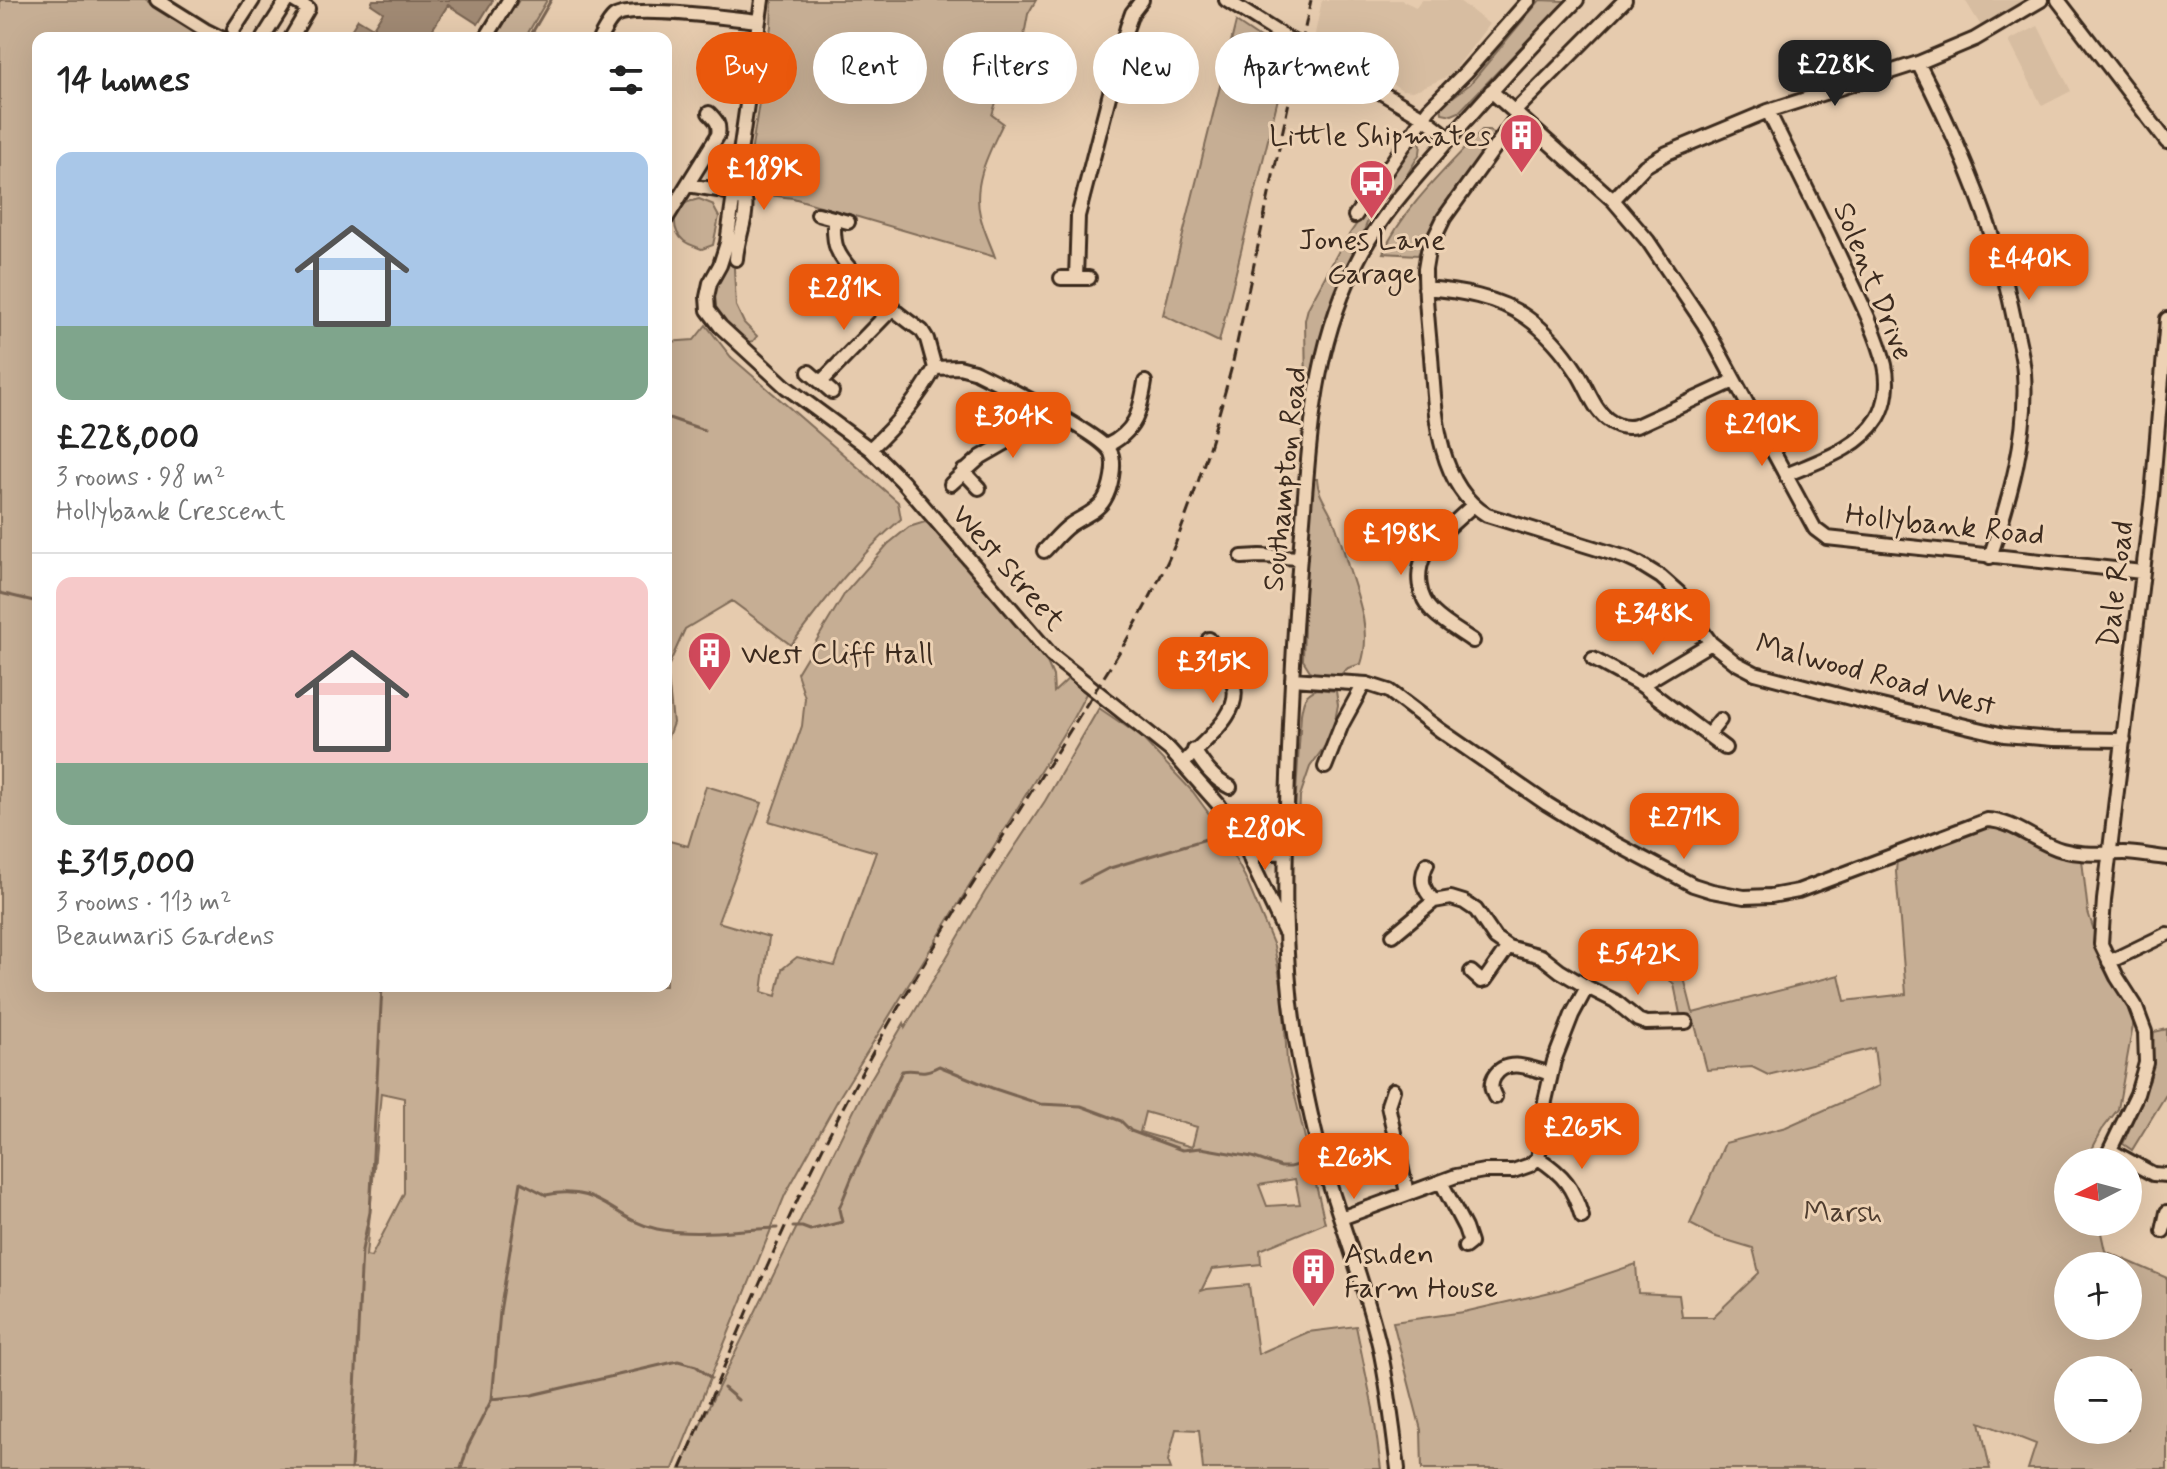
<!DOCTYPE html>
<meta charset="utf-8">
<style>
body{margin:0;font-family:Mynerve,sans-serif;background:#f2f2f2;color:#222;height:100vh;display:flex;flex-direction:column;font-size:30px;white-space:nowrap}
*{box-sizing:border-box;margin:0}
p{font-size:26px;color:#767676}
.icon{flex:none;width:44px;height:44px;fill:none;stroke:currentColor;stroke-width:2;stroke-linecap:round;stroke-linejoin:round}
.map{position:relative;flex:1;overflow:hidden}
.side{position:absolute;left:32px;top:32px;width:640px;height:960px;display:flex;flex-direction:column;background:#fff;border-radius:16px;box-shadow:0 8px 32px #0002}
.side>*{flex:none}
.guide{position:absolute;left:696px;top:32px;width:760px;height:72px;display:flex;gap:16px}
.needle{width:52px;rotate:264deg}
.fabs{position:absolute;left:2054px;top:1148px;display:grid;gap:16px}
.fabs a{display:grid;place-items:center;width:88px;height:88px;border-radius:50%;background:#fff;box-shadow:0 8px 32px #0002;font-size:40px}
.price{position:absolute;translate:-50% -68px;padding:0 18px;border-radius:16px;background:#ea580c;color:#fff;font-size:26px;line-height:52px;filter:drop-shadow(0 2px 4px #0008)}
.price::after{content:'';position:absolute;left:50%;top:48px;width:24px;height:18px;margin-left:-12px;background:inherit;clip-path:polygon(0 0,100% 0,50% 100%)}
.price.active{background:#222;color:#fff}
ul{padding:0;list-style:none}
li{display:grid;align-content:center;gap:16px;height:424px;padding:0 24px}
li+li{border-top:2px solid #e0e0e0}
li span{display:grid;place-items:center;height:248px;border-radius:16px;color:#555}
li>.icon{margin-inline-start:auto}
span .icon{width:144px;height:144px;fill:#fffc;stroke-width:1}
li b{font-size:34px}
h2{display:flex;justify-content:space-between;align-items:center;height:96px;padding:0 24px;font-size:34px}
.pill{padding:0 28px;border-radius:36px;background:#fff;box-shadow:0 8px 32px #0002;font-size:28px;line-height:72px}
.pill.active{background:#ea580c;color:#fff}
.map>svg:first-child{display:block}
</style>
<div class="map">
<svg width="2167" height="1469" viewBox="0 0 2167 1469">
<rect width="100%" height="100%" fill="#e6cbae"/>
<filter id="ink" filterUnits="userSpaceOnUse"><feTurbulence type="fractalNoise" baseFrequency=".0125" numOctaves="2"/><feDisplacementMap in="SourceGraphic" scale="16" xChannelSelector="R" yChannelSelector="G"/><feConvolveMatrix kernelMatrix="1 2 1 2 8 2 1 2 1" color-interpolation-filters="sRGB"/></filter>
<g filter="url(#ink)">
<path fill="#d7bda1" d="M1322,0H1401L1416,7L1421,0H1458L1489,24L1451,75L1421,88L1412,91L1402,90L1366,65L1362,68L1328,46L1315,34Z
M1965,0H2025L1981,26Z
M2038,26L2071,91L2042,106L2009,41Z"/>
<path fill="#c6ae94" stroke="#806c59" stroke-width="2" fill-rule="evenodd" d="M0,0H145L205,38H38V986H666V840L688,846L706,786L762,803L718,922L769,937L762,992L776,996L782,969L797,957L835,966L876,852L769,821L802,726L805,698L797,673L845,593L888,544L909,527L925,522L934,527L1047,662L1053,676L1054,692L1069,678L1088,690L1073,718L840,1096L785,1195L673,1469H0ZM381,1093L404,1098V1193L371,1257L366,1256Z
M519,0H547L525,38H495Z
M772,0H1036L1028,14L1013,94L1000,90L992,115L1003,123C990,151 972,182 980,215C983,229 990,243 995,257L793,198L745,192L771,26Z
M1540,0L1565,1L1459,112L1452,115L1442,113L1441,106L1470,84Z
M1236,22L1288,57L1219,342L1163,315Z
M1482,130H1489L1497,135L1431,227L1418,255L1383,253C1403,208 1448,167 1482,130Z
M1416,138L1419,140L1421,145L1420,153L1407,175L1395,190L1374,207L1369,218L1360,241L1338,288L1322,334L1306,393L1305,320L1308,308L1342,245Z
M699,199L712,204L719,217L713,245L702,249C697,247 689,245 684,241C672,231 671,211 686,203C690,201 695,200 699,199Z
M731,249L733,250L736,306L744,323L757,336L753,341L745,343L717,314L712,304L714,283L727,266Z
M706,325L731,357L898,502L901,519C858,556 825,600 791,645L732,601L685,629L667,669L673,723L666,742V342L694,340Z
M1313,479H1317C1318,496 1327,504 1333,519C1339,534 1344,551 1348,566C1358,597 1372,632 1361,664L1348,668L1339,676L1319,675L1310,671L1303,660L1306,561Z
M1317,689L1336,691L1338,705L1332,736L1310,767L1300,796L1299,826H1294L1301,714C1303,701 1304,694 1317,689Z
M1099,708L1140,736L1193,792L1215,822L1245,877L1274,946L1283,994L1287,1062L1325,1223L1260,1250L1261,1264L1212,1269L1201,1291L1207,1289L1249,1285L1258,1354L1308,1332L1356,1326L1373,1409L1381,1469H1203L1199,1430L1176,1429L1168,1461L1171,1469H680L699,1427L863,1092L904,1023L905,1028L985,892L1045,801ZM1145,1112L1197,1127L1192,1147L1140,1132ZM1295,1179L1300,1204L1267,1206L1259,1185Z
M1992,824L2053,854L2082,860L2088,912L2102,955L2134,1020L2118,1109L2102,1130L2089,1155L2092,1162H2068V1222H2102L2100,1228L2105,1251L2167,1278V1469H2028L2036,1444L1980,1422L1990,1469H1422L1421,1430L1393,1322L1464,1312L1559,1290L1636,1264L1638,1293L1679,1295L1682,1317H1713L1759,1273L1753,1248L1713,1236L1690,1224L1725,1143L1786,1127L1879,1086L1874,1048L1768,1075L1752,1067L1707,1070L1694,1021L1680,1014L1674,984L1625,942L1642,941L1658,949L1671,942L1683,974L1693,1013L1839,975L1845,1001L1906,994L1896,872L1897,859ZM2068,1266H2128V1326H2068ZM2068,1370H2128V1430H2068Z
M2167,1029V1093L2132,1150L2123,1144L2150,1080L2154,1032Z"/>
<path fill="#a08973" stroke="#786351" stroke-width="2" d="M373,0H493L478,24L448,5L427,38H346L358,19L373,28L383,12L371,4Z"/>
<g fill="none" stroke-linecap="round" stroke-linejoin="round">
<path stroke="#786351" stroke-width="3" d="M529,38L551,0
M666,417L704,430
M0,593L38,602
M1080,883L1107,869L1216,836
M793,1227H802L810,1230L842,1222L839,1209L852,1177L902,1071C919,1068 920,1076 939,1066L992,1088L1040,1104L1081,1106L1121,1121L1131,1131L1182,1150L1201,1148L1252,1157L1281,1167H1290L1308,1162
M724,1388L738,1400
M492,1399L532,1395L678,1361L696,1366L711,1378
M351,1469L362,1250L370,1212L382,986
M461,1469L468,1446L492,1399L500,1312L521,1182L546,1195C600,1183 613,1220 657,1229C697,1237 737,1229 777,1228"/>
<defs>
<path id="minor" d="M157,0L205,30L221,38
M762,0L727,243L720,265L710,283L707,297L708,310L720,326L786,387L870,449L902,481L1051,655L1170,750L1219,805L1240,842L1248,852L1251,861L1284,931
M1226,0L1283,36
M2058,0L2167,142
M234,29L253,0
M263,38L287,0
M291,38L308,9L293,0
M486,38L509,0
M600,38C604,31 608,22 614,17C632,4 734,19 759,21
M1315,54L1423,117L1450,138
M1918,63C1960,144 1996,229 2014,319C2017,336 2023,355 2024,373C2028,436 2010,498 1990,557
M1491,91L1613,200L1648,241L1704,324L1815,529L1827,538L2142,572
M1768,111C1793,162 1819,213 1843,264C1858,296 1876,330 1885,365C1889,382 1887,403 1878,418C1859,449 1818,461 1786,475
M1514,112L1625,0
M1518,115L1444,218L1428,251L1425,269C1425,298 1428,327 1431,356C1435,409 1436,484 1487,515L1627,558L1640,564L1661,577L1679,593L1692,617L1711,643L1736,663L1755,673L1873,704L2004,735L2053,739L2124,740
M688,185L718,190L734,194
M734,197L745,199C748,218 737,239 736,259
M1613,200L1645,166L1667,153L1768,111L1918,63L1975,39L2041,0
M818,214L848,222
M1355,216L1429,109L1466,72L1529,0
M834,218C834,229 833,239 837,249C847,274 899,315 922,331L927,339L935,368C918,399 896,425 870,449
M666,219L718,135C720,124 716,120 709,113
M1061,278H1089
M1076,278L1078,216L1127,27L1132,13L1142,0
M1425,288C1459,291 1498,297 1526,317C1546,331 1564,352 1577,372C1587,387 1593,408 1607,419C1616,426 1625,429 1636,426L1734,381
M935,368L959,367L974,371C998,383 1102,434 1111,453C1116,464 1111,489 1104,500C1097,512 1081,517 1070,525C1060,532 1052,543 1044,551
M809,372L832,392
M821,382L893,308
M1106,446C1136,432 1140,412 1145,382
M963,471L979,488
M951,484L981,457L1014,438L1024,427L1038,404
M1473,505C1460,518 1433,539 1425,554C1415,573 1418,597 1433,612C1444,623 1460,632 1473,641
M1242,557L1260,556L1300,558
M1593,659L1641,685L1711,643
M1222,660L1224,653L1229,648H1236
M1292,679L1367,684L1389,691L1440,730L1547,804L1586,828L1693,885L1712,891L1744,897L1771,896L1798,891L1987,820C2015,821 2036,843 2062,850C2083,856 2102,853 2124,853C2138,853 2153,857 2167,858
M1641,685L1725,748
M1708,735L1720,720
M1194,750C1204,766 1213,779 1230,787
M1183,764C1201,742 1244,714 1233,683C1228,667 1217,653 1209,639
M1325,767L1342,724L1364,684
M1248,852L1256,854L1286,852
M1427,864C1419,880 1423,889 1434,901
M2109,962L2167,934
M1471,972L1481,981L1485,980L1508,947
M1587,987L1615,1001L1638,1020L1646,1023L1686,1022
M1393,1090L1388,1105L1407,1193
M1495,1097C1491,1089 1490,1085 1494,1077C1506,1056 1533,1069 1551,1074
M2111,1151L2153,1174L2167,1175
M1538,1158C1564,1175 1573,1187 1582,1217
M2106,1158L2137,1094L2146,1063L2145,1032L2135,1005L2117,977L2101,944L2104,900L2152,496L2167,319
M1441,1182L1465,1228L1470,1243L1465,1247
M1341,1218L1456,1176L1484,1171H1513L1530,1165L1538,1158L1541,1143L1545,1101L1554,1061L1572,1015L1587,987L1560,971L1541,956L1508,947L1495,938L1476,910L1464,902L1451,898L1434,901L1393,935
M2163,1231L2167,1212
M1398,1469C1393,1427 1388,1385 1379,1344C1364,1283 1341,1223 1323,1163C1313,1130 1307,1096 1300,1063C1278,951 1286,838 1290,724C1293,656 1297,588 1303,520C1311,423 1315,340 1362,252C1382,215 1411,183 1438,152C1483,100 1529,49 1577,0"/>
</defs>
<use href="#minor" stroke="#3b2a1e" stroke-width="18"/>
<use href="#minor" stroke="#edd2b4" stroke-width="12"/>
<path stroke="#3b2a1e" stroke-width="3" stroke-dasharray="12 6" stroke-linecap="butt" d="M681,1469C739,1332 795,1192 868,1061C947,918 1039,782 1125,643C1145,607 1165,571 1180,532C1201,478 1217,422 1232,366L1311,0"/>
<defs>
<path id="minor-bridge" d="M1283,36L1315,54"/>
</defs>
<use href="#minor-bridge" stroke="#3b2a1e" stroke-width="18" stroke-linecap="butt"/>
<use href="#minor-bridge" stroke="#edd2b4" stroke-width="12"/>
</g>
</g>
<defs>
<symbol id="building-pin" viewBox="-11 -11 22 30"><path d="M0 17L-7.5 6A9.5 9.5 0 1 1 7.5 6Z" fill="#d1495b" stroke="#edd2b4"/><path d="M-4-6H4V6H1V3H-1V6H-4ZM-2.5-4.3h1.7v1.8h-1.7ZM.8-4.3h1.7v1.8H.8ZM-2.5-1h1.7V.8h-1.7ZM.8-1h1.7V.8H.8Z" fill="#fff"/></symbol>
<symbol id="bus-pin" viewBox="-11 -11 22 30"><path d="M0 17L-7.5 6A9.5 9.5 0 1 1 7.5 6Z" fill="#d1495b" stroke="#edd2b4"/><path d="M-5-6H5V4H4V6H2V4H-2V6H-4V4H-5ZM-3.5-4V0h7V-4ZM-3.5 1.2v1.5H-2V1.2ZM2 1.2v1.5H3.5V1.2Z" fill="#fff"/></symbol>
</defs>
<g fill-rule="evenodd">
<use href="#building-pin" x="1496" y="110" width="51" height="69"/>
<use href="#bus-pin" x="1346" y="156" width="51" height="69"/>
<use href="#building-pin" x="684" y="628" width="51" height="69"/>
<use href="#building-pin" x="1288" y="1244" width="51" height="69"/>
</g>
<g text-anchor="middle" stroke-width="6" stroke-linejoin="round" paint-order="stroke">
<g font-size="30" fill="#3b2a1e" stroke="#edd2b4" text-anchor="start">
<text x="1491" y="145" text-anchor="end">Little Shipmates</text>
<text x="1372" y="249" text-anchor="middle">Jones Lane<tspan x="1372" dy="34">Garage</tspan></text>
<text x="741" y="663">West Cliff Hall</text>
<text x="1344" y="1263">Ashden<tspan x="1344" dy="34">Farm House</tspan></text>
</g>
<g font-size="30" fill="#3b2a1e" stroke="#edd2b4">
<text transform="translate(1874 281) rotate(68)" y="10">Solent Drive</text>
<text transform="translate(1284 479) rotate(-84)" y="10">Southampton Road</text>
<text transform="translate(1945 524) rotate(6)" y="10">Hollybank Road</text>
<text transform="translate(1009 567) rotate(49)" y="10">West Street</text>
<text transform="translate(2115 584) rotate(-83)" y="10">Dale Road</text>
<text transform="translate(1876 674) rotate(15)" y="10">Malwood Road West</text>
</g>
<g font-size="30" fill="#503e30" stroke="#edd2b4">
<text x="1843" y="1221">Marsh</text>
</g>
</g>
</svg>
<div class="fabs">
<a><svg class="needle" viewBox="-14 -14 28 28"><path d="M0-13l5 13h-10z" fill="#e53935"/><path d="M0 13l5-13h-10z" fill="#767676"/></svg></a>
<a>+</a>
<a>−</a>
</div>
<b class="price active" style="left:1835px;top:108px">£228K</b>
<b class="price" style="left:764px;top:212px">£189K</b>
<b class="price" style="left:2029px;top:302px">£440K</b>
<b class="price" style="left:844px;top:332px">£281K</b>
<b class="price" style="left:1013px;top:460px">£304K</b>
<b class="price" style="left:1762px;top:468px">£210K</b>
<b class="price" style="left:1401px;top:577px">£198K</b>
<b class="price" style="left:1653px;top:657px">£348K</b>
<b class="price" style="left:1213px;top:705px">£315K</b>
<b class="price" style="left:1684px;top:861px">£271K</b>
<b class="price" style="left:1265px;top:872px">£280K</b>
<b class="price" style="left:1638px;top:997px">£542K</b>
<b class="price" style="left:1582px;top:1171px">£265K</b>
<b class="price" style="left:1354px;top:1201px">£263K</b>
<div class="guide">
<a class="pill active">Buy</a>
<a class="pill">Rent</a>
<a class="pill">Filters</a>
<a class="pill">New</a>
<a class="pill">Apartment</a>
</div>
<section class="side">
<h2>14 homes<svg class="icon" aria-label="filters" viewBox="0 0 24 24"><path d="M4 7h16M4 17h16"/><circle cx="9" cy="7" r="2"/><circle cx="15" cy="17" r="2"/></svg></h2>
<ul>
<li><span style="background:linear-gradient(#a9c7e8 70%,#7fa58c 0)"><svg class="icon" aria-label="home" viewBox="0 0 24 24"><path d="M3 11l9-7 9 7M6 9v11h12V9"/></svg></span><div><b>£228,000</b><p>3 rooms · 98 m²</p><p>Hollybank Crescent</p></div></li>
<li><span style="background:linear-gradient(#f6c9c9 75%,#7fa58c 0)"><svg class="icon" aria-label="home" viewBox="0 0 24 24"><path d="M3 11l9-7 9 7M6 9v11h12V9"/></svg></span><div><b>£315,000</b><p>3 rooms · 113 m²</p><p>Beaumaris Gardens</p></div></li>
</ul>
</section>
</div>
